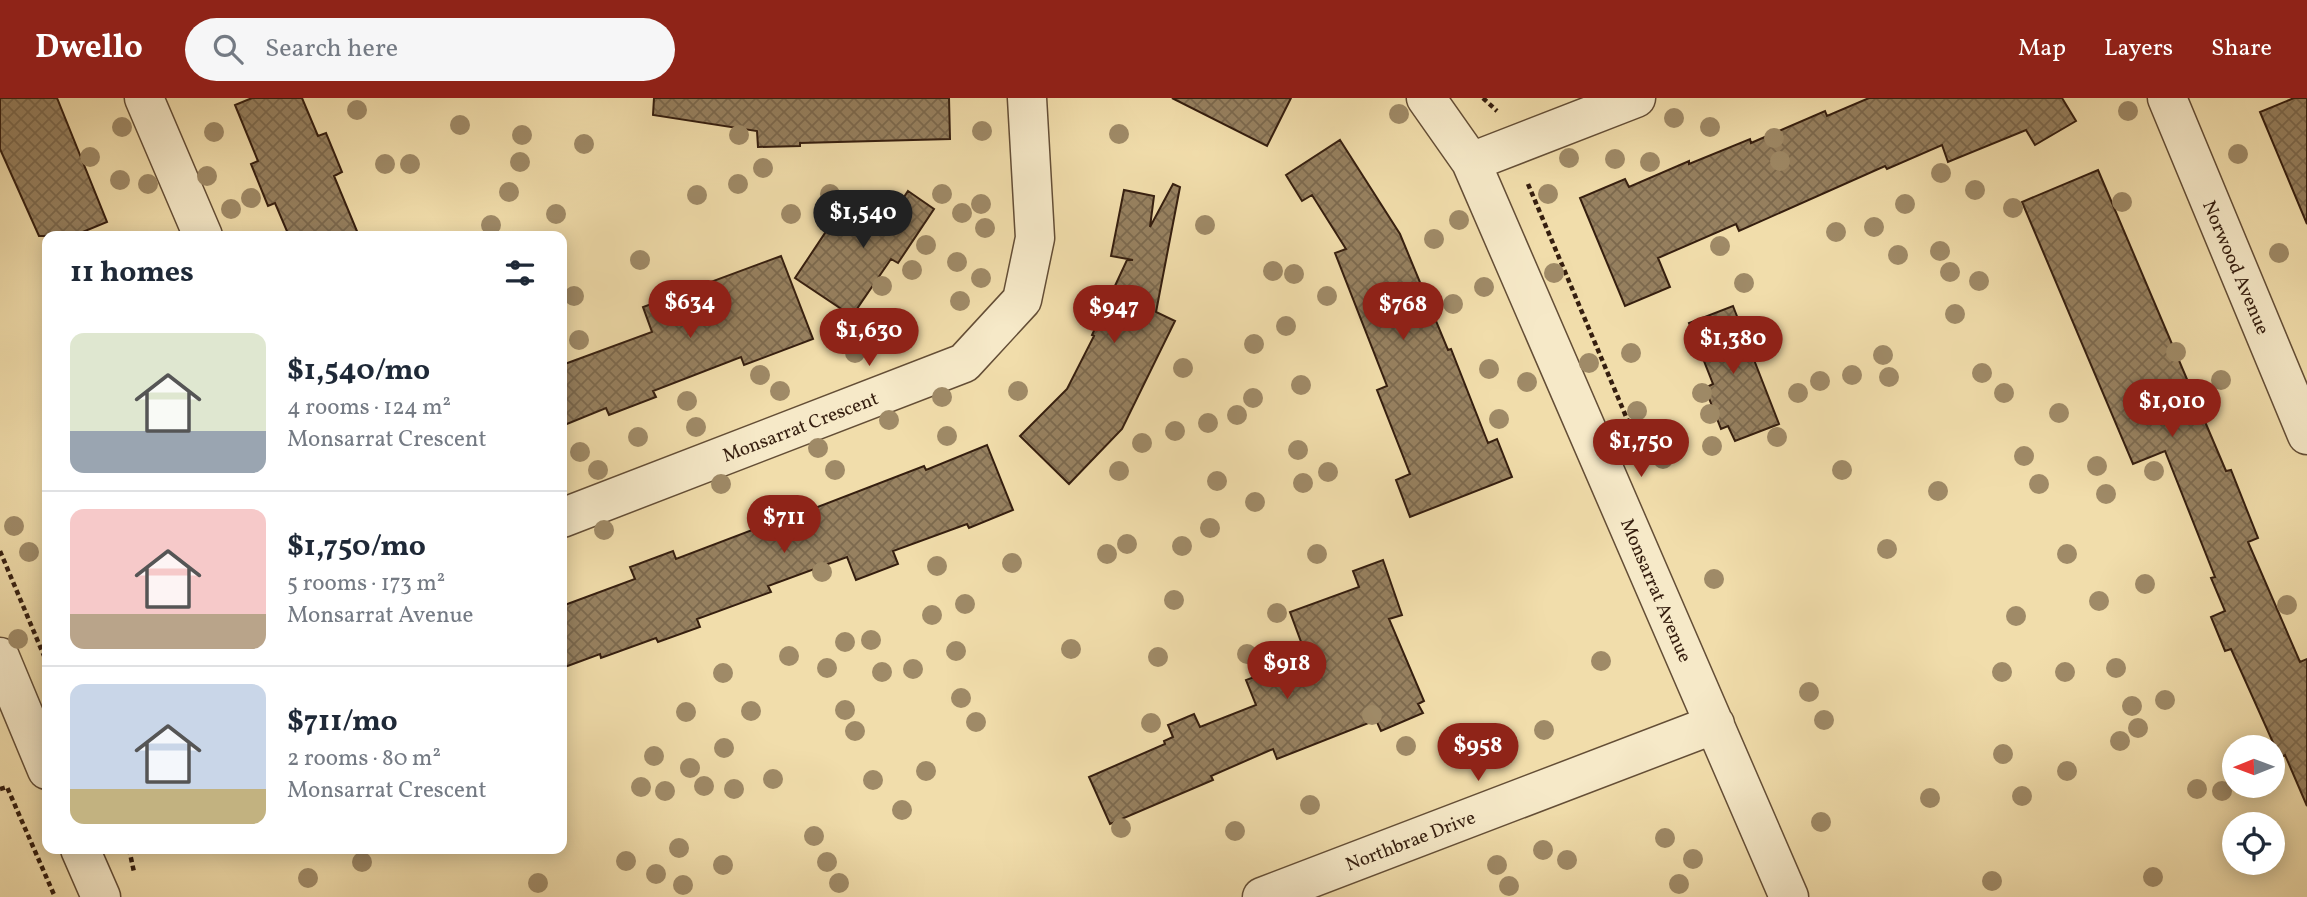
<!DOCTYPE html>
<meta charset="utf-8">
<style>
body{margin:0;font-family:Vollkorn,serif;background:#f6f6f7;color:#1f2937;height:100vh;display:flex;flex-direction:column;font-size:26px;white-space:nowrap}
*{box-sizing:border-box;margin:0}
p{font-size:23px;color:#747a83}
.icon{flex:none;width:38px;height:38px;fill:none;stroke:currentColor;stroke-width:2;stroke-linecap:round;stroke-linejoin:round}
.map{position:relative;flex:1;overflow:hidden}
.side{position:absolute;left:42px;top:133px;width:525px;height:623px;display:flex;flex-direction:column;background:#fff;border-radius:14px;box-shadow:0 4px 18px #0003}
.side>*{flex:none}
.needle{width:46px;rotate:269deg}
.fabs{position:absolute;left:2222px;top:637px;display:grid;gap:14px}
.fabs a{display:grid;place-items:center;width:63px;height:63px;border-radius:50%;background:#fff;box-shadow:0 4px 18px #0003;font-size:35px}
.price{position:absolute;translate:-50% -60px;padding:0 16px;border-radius:24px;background:#8f2418;color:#fff;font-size:23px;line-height:46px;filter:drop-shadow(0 2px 4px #0008)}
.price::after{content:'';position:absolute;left:50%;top:42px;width:21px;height:16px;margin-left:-10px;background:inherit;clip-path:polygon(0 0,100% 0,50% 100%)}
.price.on{background:#222;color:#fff}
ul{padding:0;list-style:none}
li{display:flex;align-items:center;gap:21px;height:175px;padding:0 28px}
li+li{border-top:2px solid #e0e1e3}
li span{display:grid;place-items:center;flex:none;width:196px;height:140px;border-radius:14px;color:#555}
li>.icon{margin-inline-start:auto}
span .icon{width:84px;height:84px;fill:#fffc;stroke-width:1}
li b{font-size:30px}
h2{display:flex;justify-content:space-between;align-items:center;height:84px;padding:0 28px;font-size:30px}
header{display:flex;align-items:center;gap:42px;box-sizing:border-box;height:98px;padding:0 35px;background:#8f2418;color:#fff}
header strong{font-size:33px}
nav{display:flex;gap:38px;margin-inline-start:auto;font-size:24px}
.search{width:490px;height:63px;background:#f6f6f7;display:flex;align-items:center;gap:18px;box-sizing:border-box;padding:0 24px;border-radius:38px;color:#747a83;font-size:26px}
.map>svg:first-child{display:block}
</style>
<header>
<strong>Dwello</strong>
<div class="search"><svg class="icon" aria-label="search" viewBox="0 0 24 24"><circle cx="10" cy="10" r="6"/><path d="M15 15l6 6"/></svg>Search here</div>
<nav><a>Map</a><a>Layers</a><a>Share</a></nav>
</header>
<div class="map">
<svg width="2307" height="799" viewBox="0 0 2307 799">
<defs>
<pattern id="building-cross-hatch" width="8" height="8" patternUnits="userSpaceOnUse" patternTransform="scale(1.75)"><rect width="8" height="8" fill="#978160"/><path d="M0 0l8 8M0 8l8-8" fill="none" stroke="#7c694e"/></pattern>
</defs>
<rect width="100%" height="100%" fill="#f1ddab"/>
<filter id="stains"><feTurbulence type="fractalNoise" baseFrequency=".00286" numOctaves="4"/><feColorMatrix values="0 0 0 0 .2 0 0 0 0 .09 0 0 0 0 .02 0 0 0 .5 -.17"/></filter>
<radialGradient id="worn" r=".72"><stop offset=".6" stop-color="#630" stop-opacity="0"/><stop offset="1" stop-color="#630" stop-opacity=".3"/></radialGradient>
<path fill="url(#building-cross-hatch)" stroke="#351e0f" stroke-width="2" d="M0,0H57L107,124L73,138H39L0,51Z
M252,0H302L318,38L326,35L342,74L334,78L359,138H289L275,105L268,108L251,66L258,63L235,7Z
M654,0H949L950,41L800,45V48L758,49L757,33L653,17Z
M1172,0H1291L1267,48Z
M1869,0H2062L2076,23L2035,47L2026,32L1948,64L1942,47L1887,71L1885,68L1739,133L1736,126L1658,160L1670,189L1625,208L1580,100L1625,81L1629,89L1689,63V66L1750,41L1751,45L1825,13L1827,18Z
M2294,0H2307V126L2260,14Z
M1340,42L1400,136L1448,252L1451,251L1488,345L1497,341L1512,379L1410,419L1396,382L1410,376L1377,292L1387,288L1335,155L1346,151L1312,97L1302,103L1286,77Z
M2098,72L2226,373L2231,372L2258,440L2248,444L2300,564L2307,561V708L2285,657L2280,660L2231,551L2225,553L2211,519L2225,513L2211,480L2215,479L2165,353L2133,366L2022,104Z
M1173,86L1180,89L1156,214L1175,223L1122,331L1069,386L1020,338L1067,291L1094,238L1092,237L1127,162H1133L1111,158L1124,92L1154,98L1150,129Z
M908,93L934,111L898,165L891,161L852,218L795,180L831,126L845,136L873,95L896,111Z
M781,158L813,241L744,267L741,259L653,293L656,299L609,317L606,310L562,328V267L652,234L643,209Z
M1733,208L1779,326L1735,343L1728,328L1721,331L1705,290L1713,286L1689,225Z
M987,347L1013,412L969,430L967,426L893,453L898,466L856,482L847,459L768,488L771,494L697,521L700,529L658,544L656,540L601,560L600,556L562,570V508L635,481L630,469L673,453L676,461L755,431L753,425L799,408L802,415L924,368L926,372Z
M1383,462L1402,517L1389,521L1424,603L1418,606L1423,615L1381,633L1376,622L1277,661L1273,651L1211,678L1213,682L1110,726L1089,679L1165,646L1164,643L1173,639L1168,627L1194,616L1200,629L1256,607L1246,582L1307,560L1290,514L1359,489L1353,473Z"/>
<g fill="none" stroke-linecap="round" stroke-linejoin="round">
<defs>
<path id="minor" d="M144,0L203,138
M1426,0L1471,64L1789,799
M2167,0L2307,337
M1471,64L1636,0
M562,420L964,265L1022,202L1035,140L1027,0
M0,559L47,672
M80,751L101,799
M1262,799L1715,626"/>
</defs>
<use href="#minor" stroke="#644e36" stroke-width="41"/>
<path stroke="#351e0f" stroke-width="4.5" stroke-dasharray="5 3.5" stroke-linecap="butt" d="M1483,0L1497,13
M1528,86L1646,366
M0,453L47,565
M0,691L7,689L55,799
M129,751L134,774"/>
<use href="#minor" stroke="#f6e9c8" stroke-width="38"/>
</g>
<g fill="#9f8a67">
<circle cx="357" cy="12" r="10"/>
<circle cx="2128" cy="13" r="10"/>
<circle cx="1399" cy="16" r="10"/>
<circle cx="1674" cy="20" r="10"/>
<circle cx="460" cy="27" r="10"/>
<circle cx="122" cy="29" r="10"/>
<circle cx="1710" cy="29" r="10"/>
<circle cx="982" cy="33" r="10"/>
<circle cx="214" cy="34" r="10"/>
<circle cx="1119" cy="36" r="10"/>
<circle cx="522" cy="37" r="10"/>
<circle cx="739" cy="37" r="10"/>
<circle cx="1774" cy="40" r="10"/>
<circle cx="584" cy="46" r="10"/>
<circle cx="2238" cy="56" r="10"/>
<circle cx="90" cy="59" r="10"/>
<circle cx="1569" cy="60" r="10"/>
<circle cx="1615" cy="61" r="10"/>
<circle cx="1780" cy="63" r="10"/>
<circle cx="520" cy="64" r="10"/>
<circle cx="1650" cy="64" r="10"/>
<circle cx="385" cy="66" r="10"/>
<circle cx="410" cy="66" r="10"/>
<circle cx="763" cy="70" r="10"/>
<circle cx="1941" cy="75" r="10"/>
<circle cx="207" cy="78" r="10"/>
<circle cx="120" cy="82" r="10"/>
<circle cx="148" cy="86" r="10"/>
<circle cx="738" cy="86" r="10"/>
<circle cx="1975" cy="92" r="10"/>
<circle cx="509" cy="94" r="10"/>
<circle cx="830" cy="96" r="10"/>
<circle cx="942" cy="96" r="10"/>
<circle cx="1548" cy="96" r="10"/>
<circle cx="697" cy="97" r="10"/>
<circle cx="251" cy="100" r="10"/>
<circle cx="2122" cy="104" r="10"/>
<circle cx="981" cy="106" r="10"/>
<circle cx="1905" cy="106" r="10"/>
<circle cx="2013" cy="110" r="10"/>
<circle cx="231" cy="111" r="10"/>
<circle cx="962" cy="115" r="10"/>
<circle cx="556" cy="116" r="10"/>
<circle cx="791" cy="116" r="10"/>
<circle cx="1459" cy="122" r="10"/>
<circle cx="491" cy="127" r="10"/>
<circle cx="1205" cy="127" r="10"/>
<circle cx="1874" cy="129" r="10"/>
<circle cx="985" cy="130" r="10"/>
<circle cx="1836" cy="134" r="10"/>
<circle cx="1434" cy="141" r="10"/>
<circle cx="926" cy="147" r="10"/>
<circle cx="1720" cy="148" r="10"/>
<circle cx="1940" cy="153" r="10"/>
<circle cx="2279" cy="155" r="10"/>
<circle cx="1898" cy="157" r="10"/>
<circle cx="640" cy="162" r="10"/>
<circle cx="957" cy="164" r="10"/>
<circle cx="912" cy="172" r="10"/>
<circle cx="1273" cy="173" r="10"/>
<circle cx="1950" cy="174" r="10"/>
<circle cx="1554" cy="175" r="10"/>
<circle cx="1294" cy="176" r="10"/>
<circle cx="981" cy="180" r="10"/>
<circle cx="1979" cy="183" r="10"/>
<circle cx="1744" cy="185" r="10"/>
<circle cx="882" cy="188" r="10"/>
<circle cx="1484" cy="189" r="10"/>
<circle cx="574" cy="198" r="10"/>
<circle cx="1327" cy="198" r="10"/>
<circle cx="960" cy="203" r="10"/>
<circle cx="706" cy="206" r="10"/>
<circle cx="1453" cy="206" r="10"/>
<circle cx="1955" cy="216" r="10"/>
<circle cx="834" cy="225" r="10"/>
<circle cx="1286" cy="228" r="10"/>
<circle cx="579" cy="242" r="10"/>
<circle cx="1254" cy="246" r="10"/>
<circle cx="2176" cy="254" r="10"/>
<circle cx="855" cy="255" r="10"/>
<circle cx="1631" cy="255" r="10"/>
<circle cx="1883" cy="257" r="10"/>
<circle cx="1589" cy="265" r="10"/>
<circle cx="1183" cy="270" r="10"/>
<circle cx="1489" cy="271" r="10"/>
<circle cx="1982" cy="275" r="10"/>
<circle cx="760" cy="277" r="10"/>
<circle cx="1852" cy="277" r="10"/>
<circle cx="1889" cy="279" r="10"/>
<circle cx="2221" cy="282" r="10"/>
<circle cx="1820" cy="283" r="10"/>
<circle cx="1527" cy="284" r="10"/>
<circle cx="1301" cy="287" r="10"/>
<circle cx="780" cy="293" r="10"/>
<circle cx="1018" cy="293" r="10"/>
<circle cx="1702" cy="295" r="10"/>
<circle cx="1798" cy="295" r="10"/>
<circle cx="2004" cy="295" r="10"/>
<circle cx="942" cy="299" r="10"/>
<circle cx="1253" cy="300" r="10"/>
<circle cx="687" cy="303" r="10"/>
<circle cx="1637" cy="313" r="10"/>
<circle cx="2059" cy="315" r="10"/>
<circle cx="1710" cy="316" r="10"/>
<circle cx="1237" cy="317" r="10"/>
<circle cx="1499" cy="321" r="10"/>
<circle cx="889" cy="322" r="10"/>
<circle cx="1208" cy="325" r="10"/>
<circle cx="696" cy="329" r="10"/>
<circle cx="1175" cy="333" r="10"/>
<circle cx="1665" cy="335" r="10"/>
<circle cx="947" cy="338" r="10"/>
<circle cx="638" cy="339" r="10"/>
<circle cx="1777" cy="339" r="10"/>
<circle cx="1142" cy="345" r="10"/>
<circle cx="1712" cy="348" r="10"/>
<circle cx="818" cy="350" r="10"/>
<circle cx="1298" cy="352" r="10"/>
<circle cx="580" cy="354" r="10"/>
<circle cx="2024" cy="358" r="10"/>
<circle cx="1663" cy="361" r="10"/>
<circle cx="2097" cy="368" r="10"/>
<circle cx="598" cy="372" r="10"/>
<circle cx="835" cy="372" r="10"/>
<circle cx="1842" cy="372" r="10"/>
<circle cx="1119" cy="373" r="10"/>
<circle cx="2154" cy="373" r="10"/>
<circle cx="1328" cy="374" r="10"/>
<circle cx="1217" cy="383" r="10"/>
<circle cx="1303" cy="385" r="10"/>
<circle cx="721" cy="386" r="10"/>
<circle cx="2039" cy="386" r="10"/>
<circle cx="1938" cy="393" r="10"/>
<circle cx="2106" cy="396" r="10"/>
<circle cx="1255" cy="404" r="10"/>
<circle cx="14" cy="428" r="10"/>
<circle cx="1210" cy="430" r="10"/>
<circle cx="604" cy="432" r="10"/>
<circle cx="1127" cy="446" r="10"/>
<circle cx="1182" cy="448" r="10"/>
<circle cx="1887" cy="451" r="10"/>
<circle cx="29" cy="454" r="10"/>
<circle cx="1107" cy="456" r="10"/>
<circle cx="1317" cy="456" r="10"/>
<circle cx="2067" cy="456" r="10"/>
<circle cx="1012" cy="465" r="10"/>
<circle cx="937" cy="468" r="10"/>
<circle cx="822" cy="474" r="10"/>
<circle cx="1714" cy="481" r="10"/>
<circle cx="2145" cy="486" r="10"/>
<circle cx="1174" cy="502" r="10"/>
<circle cx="2099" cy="503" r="10"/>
<circle cx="965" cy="506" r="10"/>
<circle cx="2287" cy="507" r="10"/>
<circle cx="1277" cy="515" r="10"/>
<circle cx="932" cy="517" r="10"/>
<circle cx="2016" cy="518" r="10"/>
<circle cx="18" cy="541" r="10"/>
<circle cx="871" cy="542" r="10"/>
<circle cx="845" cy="544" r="10"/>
<circle cx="1071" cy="551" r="10"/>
<circle cx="956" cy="553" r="10"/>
<circle cx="1247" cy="556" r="10"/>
<circle cx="789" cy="558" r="10"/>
<circle cx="1158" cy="559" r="10"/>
<circle cx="1601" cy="563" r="10"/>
<circle cx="827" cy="570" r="10"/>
<circle cx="2116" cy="570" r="10"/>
<circle cx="913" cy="571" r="10"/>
<circle cx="882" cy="574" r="10"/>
<circle cx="2002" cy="574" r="10"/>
<circle cx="2065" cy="574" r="10"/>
<circle cx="723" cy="575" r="10"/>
<circle cx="1809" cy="594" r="10"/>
<circle cx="961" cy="600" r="10"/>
<circle cx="2165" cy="602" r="10"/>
<circle cx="2132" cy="608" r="10"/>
<circle cx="845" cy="612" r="10"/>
<circle cx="751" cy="613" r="10"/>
<circle cx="686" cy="614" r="10"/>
<circle cx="1372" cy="617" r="10"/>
<circle cx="1824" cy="622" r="10"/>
<circle cx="976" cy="624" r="10"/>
<circle cx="1151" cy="625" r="10"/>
<circle cx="2138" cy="630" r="10"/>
<circle cx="1544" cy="632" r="10"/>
<circle cx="855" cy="633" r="10"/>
<circle cx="2120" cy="643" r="10"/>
<circle cx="1406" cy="648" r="10"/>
<circle cx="724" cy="650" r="10"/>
<circle cx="1455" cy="652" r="10"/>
<circle cx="2003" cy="656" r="10"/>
<circle cx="654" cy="658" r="10"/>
<circle cx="690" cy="670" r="10"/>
<circle cx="926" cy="673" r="10"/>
<circle cx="2067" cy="673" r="10"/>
<circle cx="773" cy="681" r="10"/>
<circle cx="873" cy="682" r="10"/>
<circle cx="704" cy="688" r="10"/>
<circle cx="641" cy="689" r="10"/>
<circle cx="734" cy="691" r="10"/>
<circle cx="2197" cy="691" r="10"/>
<circle cx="665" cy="693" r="10"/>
<circle cx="2222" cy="693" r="10"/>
<circle cx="2022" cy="698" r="10"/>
<circle cx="1930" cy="700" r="10"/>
<circle cx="1310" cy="707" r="10"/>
<circle cx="902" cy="712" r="10"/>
<circle cx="1821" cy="724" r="10"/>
<circle cx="1121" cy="730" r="10"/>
<circle cx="1235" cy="733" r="10"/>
<circle cx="814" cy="738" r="10"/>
<circle cx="1665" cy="740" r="10"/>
<circle cx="679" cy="750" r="10"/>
<circle cx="1543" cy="752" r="10"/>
<circle cx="1693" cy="761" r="10"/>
<circle cx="1567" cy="762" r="10"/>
<circle cx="626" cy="763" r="10"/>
<circle cx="362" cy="764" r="10"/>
<circle cx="827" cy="764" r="10"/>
<circle cx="723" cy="767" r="10"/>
<circle cx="1497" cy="767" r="10"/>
<circle cx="656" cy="776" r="10"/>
<circle cx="2153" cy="779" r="10"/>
<circle cx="308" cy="780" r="10"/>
<circle cx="1992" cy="783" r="10"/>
<circle cx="538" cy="785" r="10"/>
<circle cx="839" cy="785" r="10"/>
<circle cx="1679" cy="786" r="10"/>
<circle cx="683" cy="787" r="10"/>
<circle cx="1509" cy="788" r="10"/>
</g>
<g text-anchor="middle" stroke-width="5" stroke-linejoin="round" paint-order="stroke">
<g font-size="19" fill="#351e0f" stroke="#f6e9c8">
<text transform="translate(2237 169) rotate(67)" y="7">Norwood Avenue</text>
<text transform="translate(800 328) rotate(-21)" y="7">Monsarrat Crescent</text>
<text transform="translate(1657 492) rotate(67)" y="7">Monsarrat Avenue</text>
<text transform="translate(1410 742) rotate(-21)" y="7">Northbrae Drive</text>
</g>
</g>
<rect width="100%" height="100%" filter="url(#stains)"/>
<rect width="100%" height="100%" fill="url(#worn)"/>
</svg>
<div class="fabs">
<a><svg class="needle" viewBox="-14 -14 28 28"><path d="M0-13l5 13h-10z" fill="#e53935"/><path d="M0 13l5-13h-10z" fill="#747a83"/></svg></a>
<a><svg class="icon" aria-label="locate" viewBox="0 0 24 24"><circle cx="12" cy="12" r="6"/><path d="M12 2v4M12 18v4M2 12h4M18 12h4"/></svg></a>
</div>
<b class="price on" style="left:863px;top:152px">$1,540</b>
<b class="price" style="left:690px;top:242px">$634</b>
<b class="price" style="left:1403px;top:244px">$768</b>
<b class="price" style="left:1114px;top:247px">$947</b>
<b class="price" style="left:869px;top:270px">$1,630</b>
<b class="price" style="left:1733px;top:278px">$1,380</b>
<b class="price" style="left:2172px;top:341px">$1,010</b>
<b class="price" style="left:1641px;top:381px">$1,750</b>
<b class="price" style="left:784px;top:457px">$711</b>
<b class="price" style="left:1287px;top:603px">$918</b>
<b class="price" style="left:1478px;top:685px">$958</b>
<section class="side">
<h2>11 homes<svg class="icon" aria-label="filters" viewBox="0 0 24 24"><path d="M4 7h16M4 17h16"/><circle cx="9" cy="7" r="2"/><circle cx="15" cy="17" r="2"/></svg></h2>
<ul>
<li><span style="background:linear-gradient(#dfe7d0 70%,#9aa5b1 0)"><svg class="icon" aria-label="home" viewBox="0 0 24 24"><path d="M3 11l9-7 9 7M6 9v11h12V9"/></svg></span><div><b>$1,540/mo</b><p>4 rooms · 124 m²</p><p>Monsarrat Crescent</p></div></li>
<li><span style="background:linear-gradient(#f6c9c9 75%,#b9a48a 0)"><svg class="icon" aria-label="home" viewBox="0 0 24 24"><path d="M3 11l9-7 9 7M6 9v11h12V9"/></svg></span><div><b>$1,750/mo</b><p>5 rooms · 173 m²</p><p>Monsarrat Avenue</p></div></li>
<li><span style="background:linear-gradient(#c9d6e8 75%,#c2b280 0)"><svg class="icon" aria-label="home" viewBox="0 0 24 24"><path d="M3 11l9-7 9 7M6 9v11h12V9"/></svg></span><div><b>$711/mo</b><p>2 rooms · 80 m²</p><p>Monsarrat Crescent</p></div></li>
</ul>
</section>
</div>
